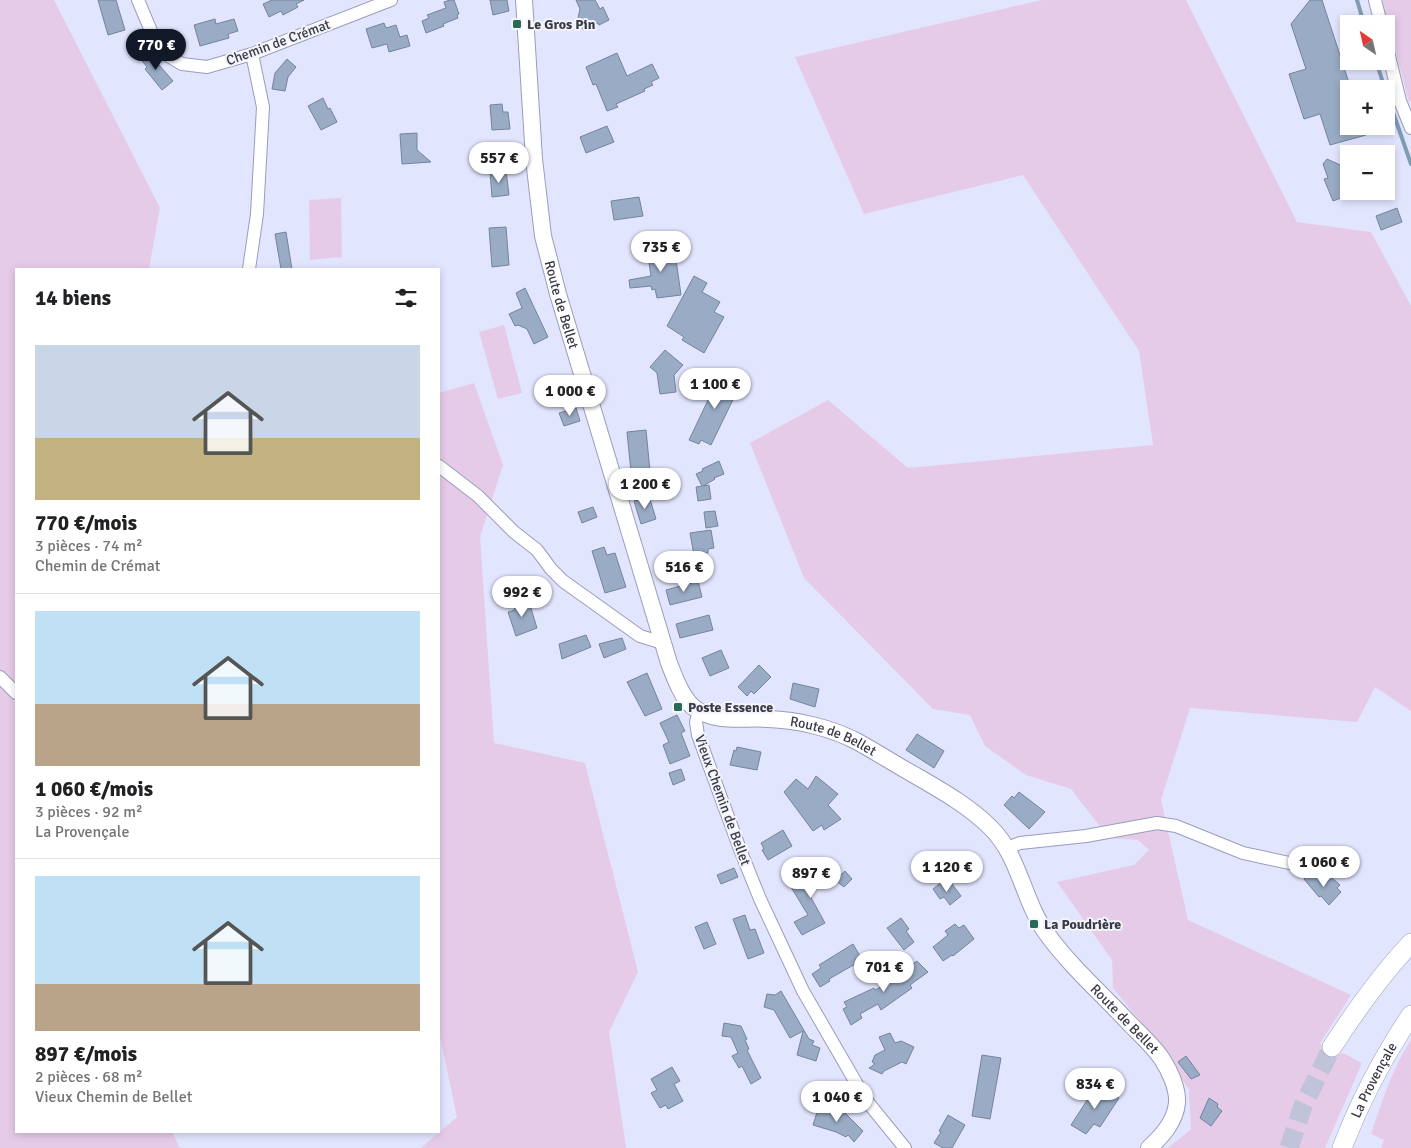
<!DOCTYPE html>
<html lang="fr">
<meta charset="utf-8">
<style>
body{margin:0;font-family:Signika,sans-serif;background:#f6f6f6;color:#202124;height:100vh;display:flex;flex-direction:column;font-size:19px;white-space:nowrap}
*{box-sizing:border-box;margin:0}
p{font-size:16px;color:#757577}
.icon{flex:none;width:28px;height:28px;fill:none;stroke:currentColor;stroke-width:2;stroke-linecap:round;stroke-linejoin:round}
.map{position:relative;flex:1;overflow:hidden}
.sheet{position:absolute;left:15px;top:268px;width:425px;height:865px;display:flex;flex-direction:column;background:#fff;border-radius:0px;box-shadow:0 2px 8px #0003}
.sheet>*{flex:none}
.needle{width:32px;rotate:326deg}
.tools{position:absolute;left:1340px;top:15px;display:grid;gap:10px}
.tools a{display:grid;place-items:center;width:55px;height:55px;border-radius:0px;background:#fff;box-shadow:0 2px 8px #0003;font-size:25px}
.price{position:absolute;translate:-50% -42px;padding:0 11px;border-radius:18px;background:#fff;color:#222;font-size:16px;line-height:32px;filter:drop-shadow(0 1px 2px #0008)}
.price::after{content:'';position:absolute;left:50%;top:30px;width:15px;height:11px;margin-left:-8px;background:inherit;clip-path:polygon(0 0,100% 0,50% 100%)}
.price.selected{background:#111827;color:#fff}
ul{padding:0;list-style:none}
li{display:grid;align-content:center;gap:10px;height:265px;padding:0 20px}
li+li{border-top:1px solid #e0e0e0}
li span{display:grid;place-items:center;height:155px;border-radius:0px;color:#555}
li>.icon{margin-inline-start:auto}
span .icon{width:90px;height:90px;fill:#fffc;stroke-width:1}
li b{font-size:21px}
h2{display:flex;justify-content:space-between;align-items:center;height:60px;padding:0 20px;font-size:21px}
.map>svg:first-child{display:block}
</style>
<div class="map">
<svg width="1411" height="1148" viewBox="0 0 1411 1148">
<rect width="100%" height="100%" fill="#e2e5fe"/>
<path fill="#e6cbe9" d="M0,0H54L160,208L149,269H16V1131H172L179,1147L181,1148H0Z
M1042,0H1186L1297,222L1371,232L1411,306V711L1375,687L1357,722L1190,708L1161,800L1188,920L1351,995L1320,1043L1326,1051L1334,1055L1343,1053L1362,1063L1325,1148H1168L1191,1129L1189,1090L1165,1052L1113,988L1112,960L1057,882L1134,865L1149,850L1138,840L1109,838L1071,789L1026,775L985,746L970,715L933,709L804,578L750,443L828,400L908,468L1153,445L1139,351L1023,175L864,214L795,57Z
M1382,0H1411V101L1409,102Z
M341,198L342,257L310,260L309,200Z
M504,325L522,393L498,399L479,332Z
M474,383L503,465L480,537L494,743L585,763L638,972L609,1032L626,1148H421L457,1117L439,1032V393Z
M1411,1040V1148H1381L1384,1140L1371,1134C1382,1101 1392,1069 1411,1040Z"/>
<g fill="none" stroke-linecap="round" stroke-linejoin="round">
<path stroke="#7f9cb3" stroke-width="4" d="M1357,0L1364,24
M1376,61L1385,89
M1386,92L1411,164"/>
</g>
<path fill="#99abc5" stroke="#74849e" d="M98,0H116L125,30L108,35Z
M272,0H304L296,4L298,7L283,15L281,11L269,17L263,4Z
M450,0H454L459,14L457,15L458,18L443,24L444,26L426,33L422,21L429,18L427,15L446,8L444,2Z
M490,0H507L509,11L493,15Z
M576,0H595L600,9L603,7L609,20L599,25L598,23L583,30L578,18L580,9Z
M1310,0H1322L1351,89H1349V126H1363L1366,135L1330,145L1320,114L1304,119L1289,74L1306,69L1291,24Z
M215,19L216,24L234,19L238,31L228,34L229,38L200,46L194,25Z
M384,23L386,28L396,25L400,37L407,35L410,46L389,52L387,44L372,48L366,29Z
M146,50L173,81L162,90L145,69L147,67L139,57Z
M617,53L627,76L652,64L659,78L651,82L653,85L644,89L645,91L616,104L618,107L607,111L596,84L593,85L586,67Z
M287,59L296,67L288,77L285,91L272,89L275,73Z
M323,98L328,109L330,108L337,122L321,130L308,106Z
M502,104L503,112H508L510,129L492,130L490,105Z
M607,126L614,142L586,153L580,137Z
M417,133V150L431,162L402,164L400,134Z
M1327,159L1349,169V195L1333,201L1324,179L1328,178L1323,164Z
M506,170L509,195L492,197L490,172Z
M639,197L643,216L614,220L611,201Z
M1397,208L1402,222L1381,230L1376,216Z
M506,227L509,265L492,267L489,228Z
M286,232L291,263L292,269H281L275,234Z
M674,245L681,295L657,298L655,289L652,290L651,286L630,288L629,280L651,276L647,249Z
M694,276L707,283L702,292L720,302L714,312L724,317L704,353L682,340L684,337L667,326Z
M525,288L548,337L534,344L527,329L518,325L515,326L509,314L522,308L516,293Z
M665,350L683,365L674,375L676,392L660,394L657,373L650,367Z
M721,373L741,383L711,445L701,440L699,444L689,440Z
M576,408L580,421L564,426L559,413Z
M646,430L650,471L631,472L627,432Z
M719,461L724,474L714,478L715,479L703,486L709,485L711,499L698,501L696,487L702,486L696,474L703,471L702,469Z
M649,496L656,519L641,524L634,501Z
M593,507L597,517L582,523L578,512Z
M715,511L718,526L706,528L704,512Z
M711,530L714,548L708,549V553L694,555L690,533Z
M604,547L607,555L615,553L626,587L605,593L592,551Z
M698,581L702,597L670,605L666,590Z
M525,600L527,606L530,605L537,628L516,636L508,612L515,610L513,603Z
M709,615L713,630L680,638L676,624Z
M586,635L591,647L562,659L559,644Z
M622,638L626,649L604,658L599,644Z
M721,650L729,668L710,676L702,658Z
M759,665L771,677L754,694L751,691L747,696L738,687Z
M647,673L662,709L645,716L627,682Z
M793,683L819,689L815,707L790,699Z
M677,715L685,731L681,733L690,756L670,764L663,745L669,742L660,723Z
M917,734L944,751L934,768L906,750Z
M737,747L761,752L757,770L730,765L734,750L736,751Z
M681,769L685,780L673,785L669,773Z
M816,776L838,794L828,805L841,819L824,830L822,825L813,831L784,792L796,779L808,789Z
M1019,792L1045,812L1029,829L1004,805L1012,796L1014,798Z
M783,830L792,846L768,860L762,850L764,849L761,843Z
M831,865L839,873L810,891L812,893L809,894L825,923L802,935L794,922L808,915L791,887L818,870L821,875Z
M734,868L738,877L721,884L717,875Z
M845,871L852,879L844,887L835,880Z
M1308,875L1321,876L1327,882L1332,878L1340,885L1337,888L1341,892L1329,905L1321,896L1319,897L1304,879Z
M943,881L948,887L952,884L961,896L950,905L944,897L940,899L933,889Z
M745,915L750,930L755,929L764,953L748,959L733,919Z
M901,918L909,929L906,931L914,942L904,950L887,928Z
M707,922L716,944L704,949L695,927Z
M955,924L959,928L964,925L974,939L953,956L952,955L943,961L933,947L948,935L945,931Z
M853,944L860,956L855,960L857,963L829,979L830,981L820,987L812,974L821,968L819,965Z
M917,961L928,972L910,985L912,988L881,1010L878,1004L860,1014L862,1018L851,1025L843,1009L847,1007L844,1002L874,988L875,990L894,980L903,974L901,971Z
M781,991L809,1039L814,1041L812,1045L820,1048L816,1061L797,1055L803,1031L790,1038L774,1010L764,1007L767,994L775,995Z
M724,1023L741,1026L747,1039L745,1040L749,1049L747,1050L761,1078L751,1084L742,1066L739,1068L732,1056L738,1053L731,1037L722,1036Z
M890,1033L895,1043L901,1041L914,1047L906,1064L902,1062L884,1071L882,1074L869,1068L875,1064L872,1062L875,1055L885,1050L879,1037Z
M982,1055L1001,1058L990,1119L972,1116Z
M1186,1056L1200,1075L1191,1079L1178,1062Z
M672,1067L680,1081L674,1084L683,1101L668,1109L666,1105L660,1108L651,1093L657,1090L651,1079Z
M1097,1085L1119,1098L1100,1127L1094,1124L1086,1134L1071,1125Z
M1209,1098L1218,1104L1217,1107L1222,1111L1211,1126L1200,1118Z
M819,1106L845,1113L863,1131L854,1142L848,1135L846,1137L836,1132L813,1125Z
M948,1115L965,1125L952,1148H943L934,1143L941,1132L939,1131Z"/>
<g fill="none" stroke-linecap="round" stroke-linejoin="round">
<path stroke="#c0c3d9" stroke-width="19" stroke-dasharray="19 9" stroke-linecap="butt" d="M1289,1148L1303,1106L1332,1047"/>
<defs>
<path id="minor" d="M138,0L154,38L159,47L167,55L182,64L207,67L252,54L391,0
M1375,0L1381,24
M1386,44L1400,101L1411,128
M249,269L257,214L263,107L252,54
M439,466L478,496L514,532L537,550L551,569L563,581L640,636L663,643
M0,677L16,693
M699,711L696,722L698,735L741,852L760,899L803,991L866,1100L905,1148
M1007,848L1020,843L1086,836L1157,823L1176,826L1243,853L1308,867L1339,869"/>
<g id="major">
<path id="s1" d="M524,0L534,159L543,236L558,294L669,663C675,678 681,696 693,707C715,724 743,717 768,719C798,720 832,728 858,742C878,753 898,766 918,777C944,792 970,807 991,828C1020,857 1023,901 1047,934C1071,967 1103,995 1131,1025C1142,1036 1154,1047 1162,1059C1170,1071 1178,1089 1177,1103C1175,1122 1162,1136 1149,1148"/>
</g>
<g id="highway">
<path d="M1332,1047C1356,1010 1381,975 1411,943"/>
<path id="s2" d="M1342,1148C1360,1101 1383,1057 1411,1015"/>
</g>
</defs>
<use href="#minor" stroke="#9a9dbb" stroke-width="14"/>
<use href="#major" stroke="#9a9dbb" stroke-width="18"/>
<use href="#highway" stroke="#9a9dbb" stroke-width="20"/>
<use href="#minor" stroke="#fff" stroke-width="12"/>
<use href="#major" stroke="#fff" stroke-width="16"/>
<use href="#highway" stroke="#fff" stroke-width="19"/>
</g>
<g fill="#286958" stroke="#f3f4fa" stroke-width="2">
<rect x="512" y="19" width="10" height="10" rx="2.5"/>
<rect x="673" y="702" width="10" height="10" rx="2.5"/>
<rect x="1029" y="919" width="10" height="10" rx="2.5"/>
</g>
<g text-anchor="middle" stroke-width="4" stroke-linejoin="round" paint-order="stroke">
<g font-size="14" font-weight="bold" fill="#393a47" stroke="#f3f4fa" text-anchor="start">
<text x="527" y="29">Le Gros Pin</text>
<text x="688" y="712">Poste Essence</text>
<text x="1044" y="929">La Poudrière</text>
</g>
<g font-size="14" fill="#393a47" stroke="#f3f4fa">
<text transform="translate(278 42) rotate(-20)" y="5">Chemin de Crémat</text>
<text dy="5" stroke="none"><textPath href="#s1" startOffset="308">Route de Bellet</textPath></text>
<text dy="5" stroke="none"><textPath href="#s1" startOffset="878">Route de Bellet</textPath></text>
<text transform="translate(723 800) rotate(70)" y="5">Vieux Chemin de Bellet</text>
<text dy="5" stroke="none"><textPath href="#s1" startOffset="1298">Route de Bellet</textPath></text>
<text dy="5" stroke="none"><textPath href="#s2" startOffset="75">La Provençale</textPath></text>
</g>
</g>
</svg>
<div class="tools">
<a><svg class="needle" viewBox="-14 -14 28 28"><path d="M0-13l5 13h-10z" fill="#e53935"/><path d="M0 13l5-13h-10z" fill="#757577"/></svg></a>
<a>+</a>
<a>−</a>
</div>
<b class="price selected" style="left:156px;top:71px">770 €</b>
<b class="price" style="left:499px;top:184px">557 €</b>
<b class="price" style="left:661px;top:273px">735 €</b>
<b class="price" style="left:715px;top:410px">1 100 €</b>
<b class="price" style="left:570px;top:417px">1 000 €</b>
<b class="price" style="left:645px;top:510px">1 200 €</b>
<b class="price" style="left:684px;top:593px">516 €</b>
<b class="price" style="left:522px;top:618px">992 €</b>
<b class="price" style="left:1324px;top:888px">1 060 €</b>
<b class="price" style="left:947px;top:893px">1 120 €</b>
<b class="price" style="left:811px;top:899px">897 €</b>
<b class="price" style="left:884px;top:993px">701 €</b>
<b class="price" style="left:1095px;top:1110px">834 €</b>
<b class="price" style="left:837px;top:1123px">1 040 €</b>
<section class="sheet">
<h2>14 biens<svg class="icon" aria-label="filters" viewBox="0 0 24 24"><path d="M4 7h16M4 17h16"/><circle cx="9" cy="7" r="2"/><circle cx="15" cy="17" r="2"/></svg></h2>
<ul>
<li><span style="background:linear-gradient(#c9d6e8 60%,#c2b280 0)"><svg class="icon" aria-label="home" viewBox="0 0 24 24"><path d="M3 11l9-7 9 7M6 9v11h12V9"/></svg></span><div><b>770 €/mois</b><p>3 pièces · 74 m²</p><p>Chemin de Crémat</p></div></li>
<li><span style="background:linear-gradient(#bfe0f5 60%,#b9a48a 0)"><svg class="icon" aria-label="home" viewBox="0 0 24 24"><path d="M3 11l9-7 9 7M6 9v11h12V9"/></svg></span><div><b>1 060 €/mois</b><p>3 pièces · 92 m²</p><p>La Provençale</p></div></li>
<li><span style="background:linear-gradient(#bfe0f5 70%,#b9a48a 0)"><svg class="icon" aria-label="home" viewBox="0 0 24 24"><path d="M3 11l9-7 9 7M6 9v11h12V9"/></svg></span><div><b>897 €/mois</b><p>2 pièces · 68 m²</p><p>Vieux Chemin de Bellet</p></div></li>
</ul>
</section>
</div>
